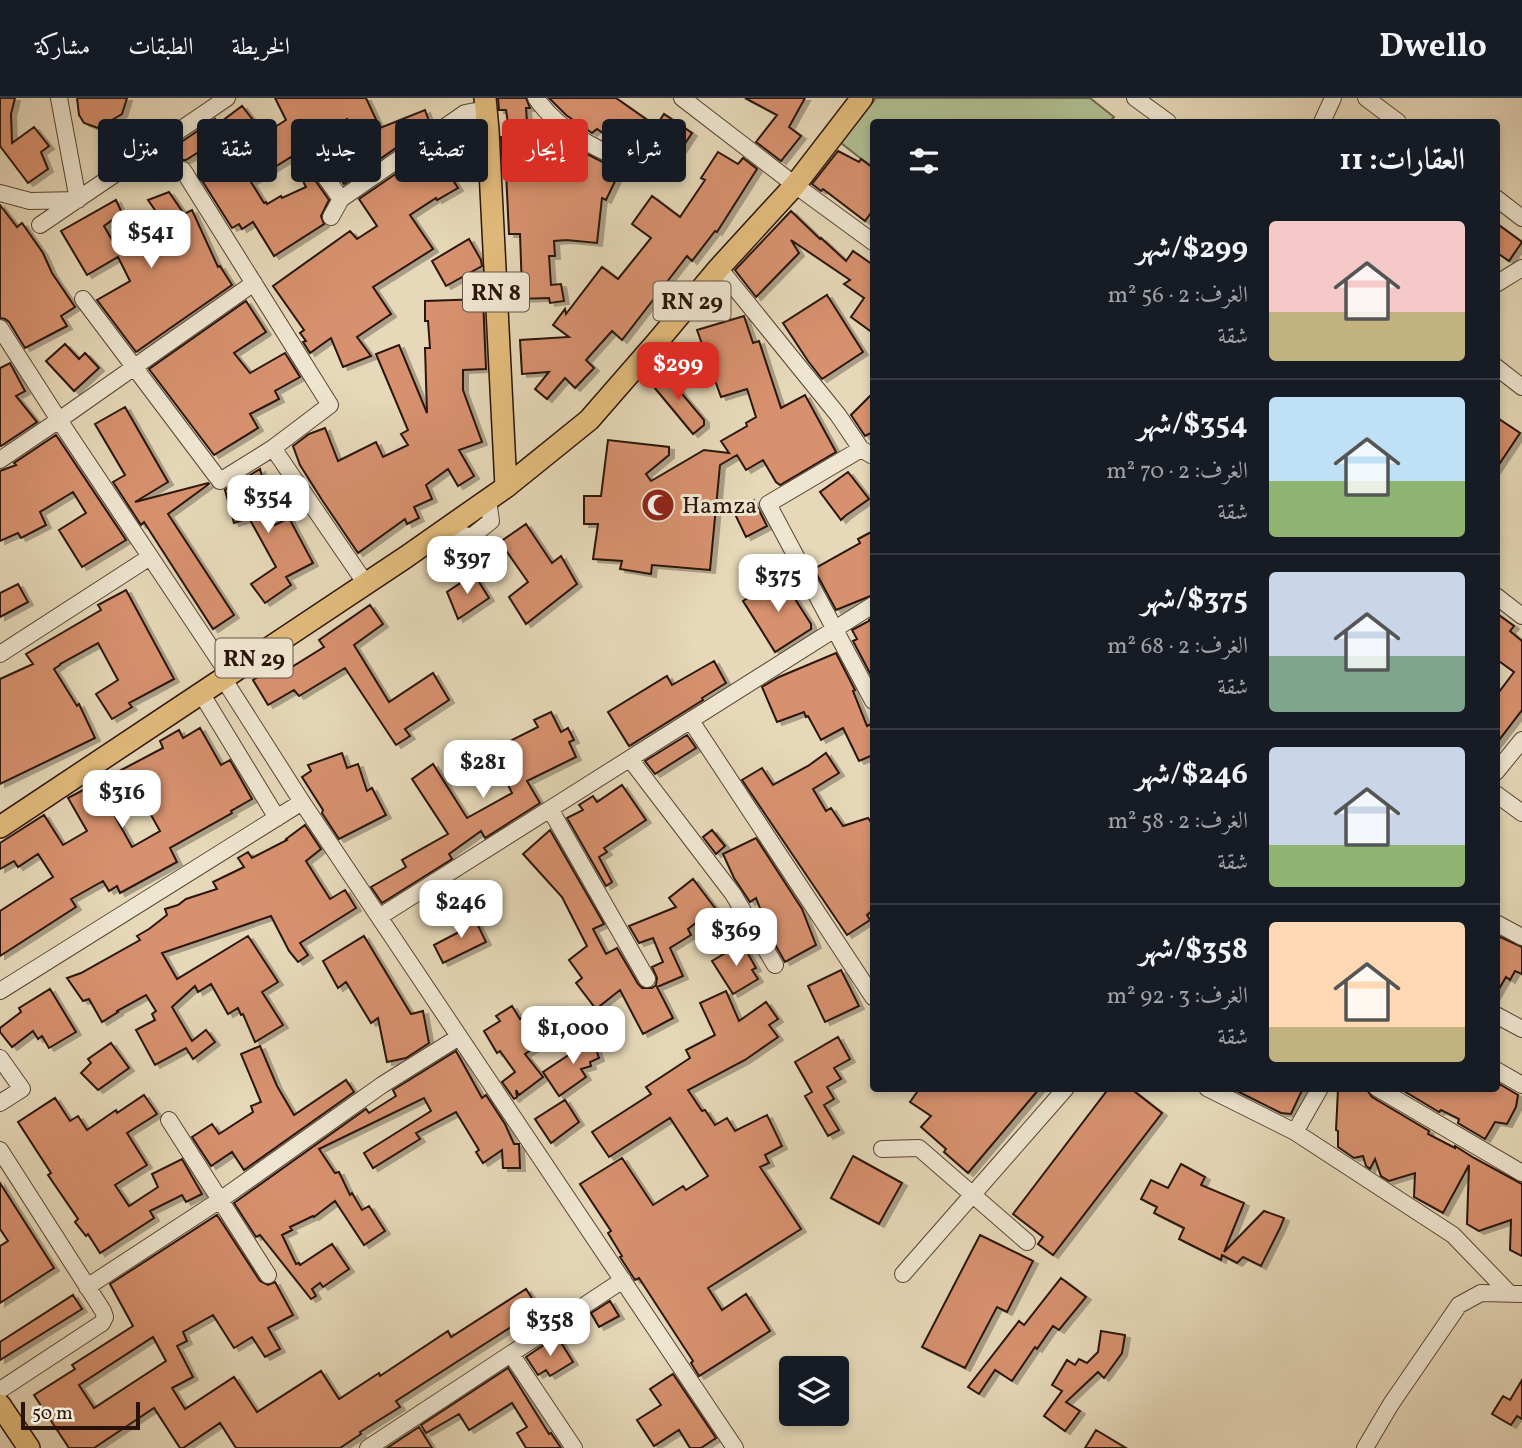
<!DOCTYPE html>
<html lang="ar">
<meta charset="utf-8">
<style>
body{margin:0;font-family:Vollkorn,Amiri,serif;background:#242831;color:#f1f3f6;direction:rtl;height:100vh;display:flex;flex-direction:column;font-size:26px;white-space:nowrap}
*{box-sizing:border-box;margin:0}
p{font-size:23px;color:#9ea1a6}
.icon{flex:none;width:38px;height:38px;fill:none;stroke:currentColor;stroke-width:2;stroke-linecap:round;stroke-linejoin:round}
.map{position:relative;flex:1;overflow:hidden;direction:ltr}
.panel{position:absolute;left:870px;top:21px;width:630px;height:973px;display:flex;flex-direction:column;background:#171b24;border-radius:7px;box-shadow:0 4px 10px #0003;direction:rtl}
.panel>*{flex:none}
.banner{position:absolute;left:21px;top:21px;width:665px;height:63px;direction:rtl;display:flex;gap:14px}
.tools{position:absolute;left:779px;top:1258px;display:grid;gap:14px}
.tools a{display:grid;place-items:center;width:70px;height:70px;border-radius:7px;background:#171b24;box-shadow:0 4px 10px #0003;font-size:35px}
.scale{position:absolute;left:21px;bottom:18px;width:119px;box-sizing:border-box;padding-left:7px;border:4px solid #2a1409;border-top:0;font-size:19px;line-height:24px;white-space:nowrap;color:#2a1409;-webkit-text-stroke:5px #efe6d1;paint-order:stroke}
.price{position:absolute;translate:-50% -60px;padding:0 16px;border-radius:14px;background:#fff;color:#222;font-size:23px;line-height:46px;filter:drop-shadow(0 2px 4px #0008)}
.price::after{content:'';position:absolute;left:50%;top:42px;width:21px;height:16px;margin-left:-10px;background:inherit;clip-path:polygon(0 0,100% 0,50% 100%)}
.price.active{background:#d93025;color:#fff}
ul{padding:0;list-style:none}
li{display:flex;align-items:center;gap:21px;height:175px;padding:0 35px}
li+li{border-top:2px solid #363941}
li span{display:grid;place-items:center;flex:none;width:196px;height:140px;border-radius:7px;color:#555}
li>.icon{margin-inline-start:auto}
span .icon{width:84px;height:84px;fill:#fffc;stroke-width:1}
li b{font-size:30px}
h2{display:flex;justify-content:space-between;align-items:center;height:84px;padding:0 35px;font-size:30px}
.tag{padding:0 24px;border-radius:7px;background:#171b24;box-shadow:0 4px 10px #0003;font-size:24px;line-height:63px}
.tag.active{background:#d93025;color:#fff}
header{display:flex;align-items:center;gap:42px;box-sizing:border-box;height:98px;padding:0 35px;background:#171b24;border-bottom:2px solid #363941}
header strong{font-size:33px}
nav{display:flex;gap:38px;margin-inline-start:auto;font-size:24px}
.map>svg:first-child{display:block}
</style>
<header>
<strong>Dwello</strong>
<nav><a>الخريطة</a><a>الطبقات</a><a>مشاركة</a></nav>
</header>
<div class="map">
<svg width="1522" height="1350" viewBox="0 0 1522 1350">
<defs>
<filter id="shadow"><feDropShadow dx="5" dy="3" stdDeviation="0" flood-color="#0004"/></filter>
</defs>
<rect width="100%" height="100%" fill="#e6d8b8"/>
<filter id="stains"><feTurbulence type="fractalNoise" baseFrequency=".00286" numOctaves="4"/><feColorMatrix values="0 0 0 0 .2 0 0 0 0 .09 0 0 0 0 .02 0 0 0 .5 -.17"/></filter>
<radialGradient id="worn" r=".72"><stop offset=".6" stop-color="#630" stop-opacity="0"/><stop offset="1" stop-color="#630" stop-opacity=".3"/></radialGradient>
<path fill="#b0c093" stroke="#6d6a4e" stroke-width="2" d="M876,0H1090L1114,19L1109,24H873V70L841,45Z"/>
<path fill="#d7916e" stroke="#2a1409" stroke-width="2" fill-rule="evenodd" filter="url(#shadow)" d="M0,0H15L11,16L12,45L34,29L49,48L41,54L48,71L28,85L0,48Z
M77,0H127L122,16L98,30L84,25L79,17Z
M275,0H366L380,30L425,12L430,26L399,46L400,47L344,86L310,39L302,36L295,38L292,42L293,51L329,102L321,118L324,126L274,158L253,124L242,131L239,126L232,130L201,81L223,72L205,50L186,62H182L174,49L215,21L218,26L242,8L264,36L286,22ZM347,21L359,46L335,64L322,37ZM291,59L306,89L282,100L281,98L267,106L266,104L264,105L251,84Z
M498,0H526L530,10H526L528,37L553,34L581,53L620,73L606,102L602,100L597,145L566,142H567L554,143L555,158H549L551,187L561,186L564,203L550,205L549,200L517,201L516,192H522L520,136H509L506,74H503L501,39H510L506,12H499Z
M549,0H616L656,28L664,16L692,35L678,56L665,47L656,60L627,40L622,48L597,31L592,35L566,17Z
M745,0H805L789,29L801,38L781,63L756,44L777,17Z
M456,41L466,57L463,59L469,68L451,79L458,90L437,102L436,100L410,117L433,151L373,189L391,216L357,239L371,258L343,269L331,240L310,255L303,244L306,243L300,235L304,232L273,188L350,133L357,141L377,128L359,101L413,64L416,67Z
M838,53L859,64L861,61L873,70V112L865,123L823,91L821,93L812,86Z
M718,54L738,66L743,60L757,71L717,134L715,133L692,163L687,158L622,242L612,233L586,262L594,270L575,290L565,280L547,301L535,291L549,274L522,276L520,242L569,239L553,227L565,211L566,216L602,169L618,181L651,140L632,126L652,98L680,119L705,82L701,80Z
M169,94L184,116L192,112L218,169L220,168L232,187L136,254L97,202L130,183L118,159L87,177L61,133L116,102L122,115L104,128L119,154L140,144L138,138L164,125L148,102Z
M0,107L17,129L22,125L43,155L52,175L75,209L61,218L67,228L25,250L9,224L5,221L0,220Z
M791,113L820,141L821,140L846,163L853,153L873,167V235L851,219L864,200L844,186L850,182L791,142L799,155L756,199L735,172Z
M1496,125L1522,144L1509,163L1496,154Z
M469,141L481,162L482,168L446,188L432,163Z
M827,197L863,254L822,281L808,263L783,225Z
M483,201L486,271L463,272V292L482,344L459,352L474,378L458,388L448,371L426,387L432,401L414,409L419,420L407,426L405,421L358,455L322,402L300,367L293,348L309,336L325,330L338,363L376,344L383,359L408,347L401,336L408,332L376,256L399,247L427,315L425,250H430L428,223H425V203Z
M246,203L266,234L234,255L250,275L285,255L300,279L275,293L279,301L250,316L258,330L214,357L149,271Z
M744,218L753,245L759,243L781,310L805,297L836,354L780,387L776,384L763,362L746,372L737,357L720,367L710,472L652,467L651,476L620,471L622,463L593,461L598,426H584V398H601L608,342L669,349V357L646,376L651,383L704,352L729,355L721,343L747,328L746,325L756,319L747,291L721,299L697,232Z
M65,246L79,261L85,255L99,270L74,293L46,263Z
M10,265L25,293L16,298L37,324L1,348L0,347V270Z
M662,272L704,322V327L693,336L649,283Z
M873,295V334L865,338L851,317Z
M125,309L168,384L135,404L208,385L209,386L168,416L234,517L213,531L144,424L141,427L113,384L125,377L95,326Z
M1496,319L1520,335L1496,371Z
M56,337L126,442L82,469L59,432L86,415L73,394L40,414L46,427L21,440L18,435L0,443V373L16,367L14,365Z
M260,371L275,427L289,420L313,465L286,479L291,487L265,505L251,486L276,469L249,420L234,425L225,392Z
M848,374L869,401L845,418L841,422L820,394Z
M754,402L767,428L746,439L733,412Z
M526,426L552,465L561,458L577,486L526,526L509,499L528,484L500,444Z
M873,433V497L836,512L814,471L860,445L858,441Z
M474,476L489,500L458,521L447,494Z
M781,479L811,526V531L775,554L743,503Z
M18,486L28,504L0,519V495Z
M126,492L174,581L129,605L132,609L112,621L96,596L118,582L98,545L60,566V567L54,571L77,608L79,606L95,640L0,686V581L33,566L26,556L101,512L98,507Z
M370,507L383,526L354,547L389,604L433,575L449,602L405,631L410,638L396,647L345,570L299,598L294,592L268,607L253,582L278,568L282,575L324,549L319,542Z
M1496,515L1514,528L1510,533L1522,543V612L1496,646V598L1514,574L1496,561Z
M873,519V581L853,543L857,541L852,532L869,523V522Z
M836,555L855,592L853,593L867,628L873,625V657L859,663L843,630L821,642L808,618L806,619L804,614L777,624L762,589L779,579Z
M714,563L726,585L702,600L703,602L629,648L608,614L667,578L672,587Z
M551,614L561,634L568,630L574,642L569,644L576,659L527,683L540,705L485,740L481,733L449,756L452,761L382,805L371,789L406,769L402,762L448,736L412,681L433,666L467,720L512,695L489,648L500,643L502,647L538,629L534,622Z
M200,630L221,667L230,662L252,701L231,713L232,715L170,750L177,764L120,795L117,788L109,793L103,783L71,801L76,809L0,858V813L53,779L38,756L18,769L14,763L0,771V745L44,717L63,747L87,733L68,700L163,650L160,643L179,632L183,640ZM137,699L143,710L146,708L160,733L132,749L112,713Z
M687,637L696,650L655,676L645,663Z
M342,655L347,670L358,666L367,693L372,690L386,717L339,741L322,715L323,712L302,679L311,673L308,667Z
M826,655L839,675L813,691L826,713L831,710L843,728L868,720L873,727V812L867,817L870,822L847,837L742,682L762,670L773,687L808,668Z
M622,687L646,722L604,750L607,754L599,759L612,784L606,788L567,720L583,712L579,707L593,698L597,704Z
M305,727L321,751L306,763L330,801L345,792L356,810L300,845L308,857L298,864L289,853L271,818L162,855L177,881L248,838L278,884L262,894L283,927L255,944L243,916L241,917L238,910L228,916L211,886L198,894L195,888L172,909L192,943L206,932L215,944L193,961L186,950L155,967L136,932L155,922L152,916L156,913L146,897L117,913L118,914L102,924L89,901L83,903L67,880L81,875L140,842L137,838L149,831L167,817L165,811L178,807L186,801L217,791L213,784L244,769L238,760L248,754L252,760L287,742L286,741Z
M550,732L604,826L593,831L606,856L617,850L638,886L642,890H652L656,887L657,880L652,869L663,864L653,840L639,845L629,828L676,809L669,800L693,781L715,810L688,831L691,837L670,850L683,878L657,889L673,920L643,936L620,892L596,911L576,885L582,880L569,862L587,848L562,799L523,756Z
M712,732L725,748L716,756L703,739Z
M756,740L802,811L816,847L785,864L772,841L756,800L750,804L734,780L723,756Z
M473,817L486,844L443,865L434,847L461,833L457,825Z
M1496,837L1522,849V876L1515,873L1510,882L1506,879L1496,896Z
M364,838L411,916L423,913L429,945L406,960L387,964L378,920L371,925L346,884L338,890L323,863Z
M742,845L756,870L752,872L758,881L733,896L712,863Z
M841,872L859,908L825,924L808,888Z
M50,891L76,934L49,950L42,938L38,941L33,933L12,949L0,934V930L21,914L19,910Z
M726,893L739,923L766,904L778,921L769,927L778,939L745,962L688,992L702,1013L705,1012L715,1027L727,1020L735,1033L767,1017L782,1048L765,1057L769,1065L760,1069L801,1131L708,1190L722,1212L746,1196L770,1233L699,1278L691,1265L693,1263L639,1180L635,1182L620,1159L622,1158L608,1135L611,1133L580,1086L622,1060L653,1107L683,1088L686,1092L708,1078L670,1020L609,1059L592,1034L651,996L646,989L690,960L686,952L715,937L700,905Z
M512,908L520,921L526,917L533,927L526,932L537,948L525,956L543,979L519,997L516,992L517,999L514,1001L502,984L515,974L500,953L497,955L484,933L500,923L496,918Z
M590,933L599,960L590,964L591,968L581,971L586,979L559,998L543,974L582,948L578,937Z
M838,939L850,961L834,970L841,981L827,989L834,1001L824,1007L839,1032L828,1038L805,998L812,994L795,964Z
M111,945L129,970L98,992L81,975L91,965L88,961Z
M260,948L277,988L294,1017L346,982L354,994L244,1072L232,1054L211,1068L192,1039L212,1026L219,1036L253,1014L251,1008L261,1004L241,956Z
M456,953L482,1000L486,997L505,1026L514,1046H519L520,1070H503L502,1052L483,1065L476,1054L479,1052L456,1014L416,1035L420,1041L373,1070L364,1055L431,1013L424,1000L319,1051L335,1075L339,1074L350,1097L352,1095L362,1112L369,1108L385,1133L364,1147L335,1103L314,1119L313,1118L290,1129L292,1132L282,1137L296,1166L299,1165L300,1167L332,1146L349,1171L323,1189L320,1185L312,1191L316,1198L311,1201L260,1137L256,1139L234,1105L366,1011L369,1015L396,998L393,992Z
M1496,984L1518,997L1516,1009L1507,1026L1495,1024L1485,1041L1458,1025L1459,1021L1441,1012L1439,1014L1399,990H1496Z
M920,990H1040L968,1075L944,1054L946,1051L921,1029L931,1018L910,1004Z
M1109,990H1130L1162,1015L1053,1157L1038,1146L1043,1139L1013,1116Z
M1231,990H1303L1291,1016L1281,1015Z
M1338,991L1367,992L1372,999L1429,1033L1428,1036L1455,1050V1048L1474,1060L1522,1086V1158L1510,1152L1511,1122L1479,1133L1467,1126L1469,1067L1443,1115L1414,1099L1415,1075L1389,1083L1381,1078L1375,1061L1370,1071L1366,1068L1363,1058L1354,1060L1338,1049V1033L1336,1032Z
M144,997L157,1016L127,1035L147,1067L115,1087L129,1108L158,1089L152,1076L182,1061L202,1096L186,1104L182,1097L150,1113L154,1120L100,1155L88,1136L86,1138L75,1124L78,1121L48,1077L51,1075L18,1024L55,1000L70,1023L78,1018L87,1032L116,1012L117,1015Z
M565,1002L579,1024L551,1045L535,1021Z
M853,1058L902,1085L879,1126L831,1100Z
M1181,1066L1205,1079L1201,1087L1244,1105L1224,1154L1264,1113L1284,1120L1280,1130L1261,1168L1243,1159L1237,1165L1222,1157L1221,1162L1179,1141L1184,1130L1154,1115L1157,1109L1141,1101L1151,1082L1168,1090Z
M0,1085L54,1170L0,1205V1148L8,1143L0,1131Z
M217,1117L260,1183L268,1187L275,1184L293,1217L268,1230L280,1251L265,1259L252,1239L234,1250L213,1217L183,1234L187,1243L177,1248L193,1279L172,1290L185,1311L234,1279L257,1314L321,1273L339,1301L379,1275L380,1278L448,1233L451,1239L526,1191L539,1211L396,1303L400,1309L360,1334L361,1336L340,1350H236L220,1325L183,1350H180L154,1310L94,1350H69L34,1297L75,1271L72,1267L133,1228L110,1186ZM153,1239L166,1263L94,1310L79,1287Z
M980,1137L1033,1163L1007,1214L997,1209L965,1270L922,1249Z
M1061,1180L1086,1199L1059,1232L1053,1228L1037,1251L1035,1249L1012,1283L995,1272L979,1296L968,1289L1019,1223L1024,1227Z
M73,1197L82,1211L0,1262V1244Z
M610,1203L619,1218L599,1229L591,1215Z
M1101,1233L1125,1237L1122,1255L1104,1280L1098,1274L1066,1304L1080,1313L1065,1333L1044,1318L1062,1293L1052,1287L1067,1262L1075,1267L1079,1261L1087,1265L1098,1254Z
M557,1238L573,1264L550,1278L546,1272L538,1277L526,1259Z
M508,1270L549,1336L551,1335L561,1350H526L517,1335L527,1329L512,1305L469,1332L459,1316L426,1335L421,1327Z
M673,1276L716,1340L701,1350H690L679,1332L654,1348L637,1322L661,1307L650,1291Z
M1522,1282V1321L1517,1318L1511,1327L1492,1316L1503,1298L1510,1302Z
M419,1329L432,1350H387Z
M1096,1332L1126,1350H1085Z"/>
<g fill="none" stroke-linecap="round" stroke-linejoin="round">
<defs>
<path id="minor" d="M536,0C562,38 608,56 649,74
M682,0L795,87L873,144
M1135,0L1168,24
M1366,0L1398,24
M1322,24L1333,0
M302,46L341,101
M0,95L30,103L78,102L59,0
M1496,100L1522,120
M331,119L341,101L465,15L486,11
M40,127L227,0
M719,170L838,317L861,351L873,358
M1496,186L1522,170
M83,201L220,383L273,350L330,307L183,72
M0,230L59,322L229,577
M1496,269L1522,289
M273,350L366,486
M861,351L768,406L873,603
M0,362L59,322L254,185
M445,431L471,439L491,423L488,402
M1496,498L1522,518
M0,556L150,459
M223,580L302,704L735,1350
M201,595L277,720
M691,623L873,899
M630,661L733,796L775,867
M1496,674L1522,642
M1496,696L1522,715
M550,711L647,881
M379,819L873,507
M1496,825L1522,839
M0,893L302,704
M1496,917L1522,931
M0,960L22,991L0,1005
M1496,972L1522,987
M1207,990L1295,1034L1453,1137L1510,1196
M1377,990L1522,1075
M169,1022L268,1177
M1295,1034L1320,990
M882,1051L919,1050L1027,1144
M0,1052L103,1213L105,1219L102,1225L0,1292
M903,1176L1066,990
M87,1189L220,1102L382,987L459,939
M511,1256L574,1350
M368,1350L623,1182
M1365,1350L1391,1306L1459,1207L1481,1195L1522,1196"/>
<path id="major" d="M485,0L488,32L506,389
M0,729L406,459L506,389L589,322L657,244L719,170L795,87L862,0
M0,1307L29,1350"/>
</defs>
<use href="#minor" stroke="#594535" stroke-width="18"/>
<use href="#major" stroke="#2a1409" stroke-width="24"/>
<use href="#minor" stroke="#efe6d1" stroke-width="16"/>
<use href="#major" stroke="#e3bc7c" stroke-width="21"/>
</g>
<defs>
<symbol id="mosque-disc" viewBox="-11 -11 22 22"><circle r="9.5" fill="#8f2418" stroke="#efe6d1"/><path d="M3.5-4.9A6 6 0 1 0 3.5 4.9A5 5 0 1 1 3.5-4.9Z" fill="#fff"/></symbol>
</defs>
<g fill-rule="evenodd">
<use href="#mosque-disc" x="639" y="388" width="38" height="38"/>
</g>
<g text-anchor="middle" stroke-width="6" stroke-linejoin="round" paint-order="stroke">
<g fill="#efe6d1" stroke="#655345" stroke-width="2">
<rect x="463" y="174.5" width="66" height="39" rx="5"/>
<rect x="653.5" y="183.5" width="77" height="39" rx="5"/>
<rect x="215.5" y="540.5" width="77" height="39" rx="5"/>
</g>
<g font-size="23" font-weight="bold" fill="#2a1409">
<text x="496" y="202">RN 8</text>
<text x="692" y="211">RN 29</text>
<text x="254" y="568">RN 29</text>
</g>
<g font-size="24" fill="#2a1409" stroke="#efe6d1" text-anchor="start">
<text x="682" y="415">Hamza</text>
</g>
</g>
<rect width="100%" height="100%" filter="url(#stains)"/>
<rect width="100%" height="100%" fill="url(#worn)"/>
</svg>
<div class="tools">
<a><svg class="icon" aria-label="layers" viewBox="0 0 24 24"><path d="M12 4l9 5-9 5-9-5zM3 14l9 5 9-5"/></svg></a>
</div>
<div class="scale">50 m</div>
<b class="price" style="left:151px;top:172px">$541</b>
<b class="price active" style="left:678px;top:304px">$299</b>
<b class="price" style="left:268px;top:437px">$354</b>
<b class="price" style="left:467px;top:498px">$397</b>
<b class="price" style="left:778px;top:516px">$375</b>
<b class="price" style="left:483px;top:702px">$281</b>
<b class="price" style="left:122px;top:732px">$316</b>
<b class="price" style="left:461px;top:842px">$246</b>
<b class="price" style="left:736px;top:870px">$369</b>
<b class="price" style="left:573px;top:968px">$1,000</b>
<b class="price" style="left:550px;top:1260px">$358</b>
<div class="banner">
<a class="tag">شراء</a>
<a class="tag active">إيجار</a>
<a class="tag">تصفية</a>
<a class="tag">جديد</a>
<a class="tag">شقة</a>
<a class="tag">منزل</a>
</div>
<section class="panel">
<h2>العقارات: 11<svg class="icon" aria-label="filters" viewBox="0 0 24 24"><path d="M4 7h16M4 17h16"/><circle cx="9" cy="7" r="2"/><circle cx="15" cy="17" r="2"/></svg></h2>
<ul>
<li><span style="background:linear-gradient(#f6c9c9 65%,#c2b280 0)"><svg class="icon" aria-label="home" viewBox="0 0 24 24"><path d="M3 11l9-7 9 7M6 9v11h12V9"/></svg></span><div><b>$299/شهر</b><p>الغرف: 2 · 56 m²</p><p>شقة</p></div></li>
<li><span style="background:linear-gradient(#bfe0f5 60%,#8fb573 0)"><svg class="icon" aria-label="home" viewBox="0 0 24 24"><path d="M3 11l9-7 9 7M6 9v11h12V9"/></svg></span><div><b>$354/شهر</b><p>الغرف: 2 · 70 m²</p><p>شقة</p></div></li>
<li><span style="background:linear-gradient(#c9d6e8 60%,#7fa58c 0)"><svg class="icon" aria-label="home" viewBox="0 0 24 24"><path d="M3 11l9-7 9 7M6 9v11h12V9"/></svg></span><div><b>$375/شهر</b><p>الغرف: 2 · 68 m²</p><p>شقة</p></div></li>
<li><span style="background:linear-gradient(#c9d6e8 70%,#8fb573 0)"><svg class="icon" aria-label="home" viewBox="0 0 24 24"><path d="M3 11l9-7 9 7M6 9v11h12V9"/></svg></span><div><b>$246/شهر</b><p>الغرف: 2 · 58 m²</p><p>شقة</p></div></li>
<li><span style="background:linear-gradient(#ffd9b3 75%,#c2b280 0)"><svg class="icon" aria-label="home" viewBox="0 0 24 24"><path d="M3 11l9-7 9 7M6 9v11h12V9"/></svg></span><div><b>$358/شهر</b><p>الغرف: 3 · 92 m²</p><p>شقة</p></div></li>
</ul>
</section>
</div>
